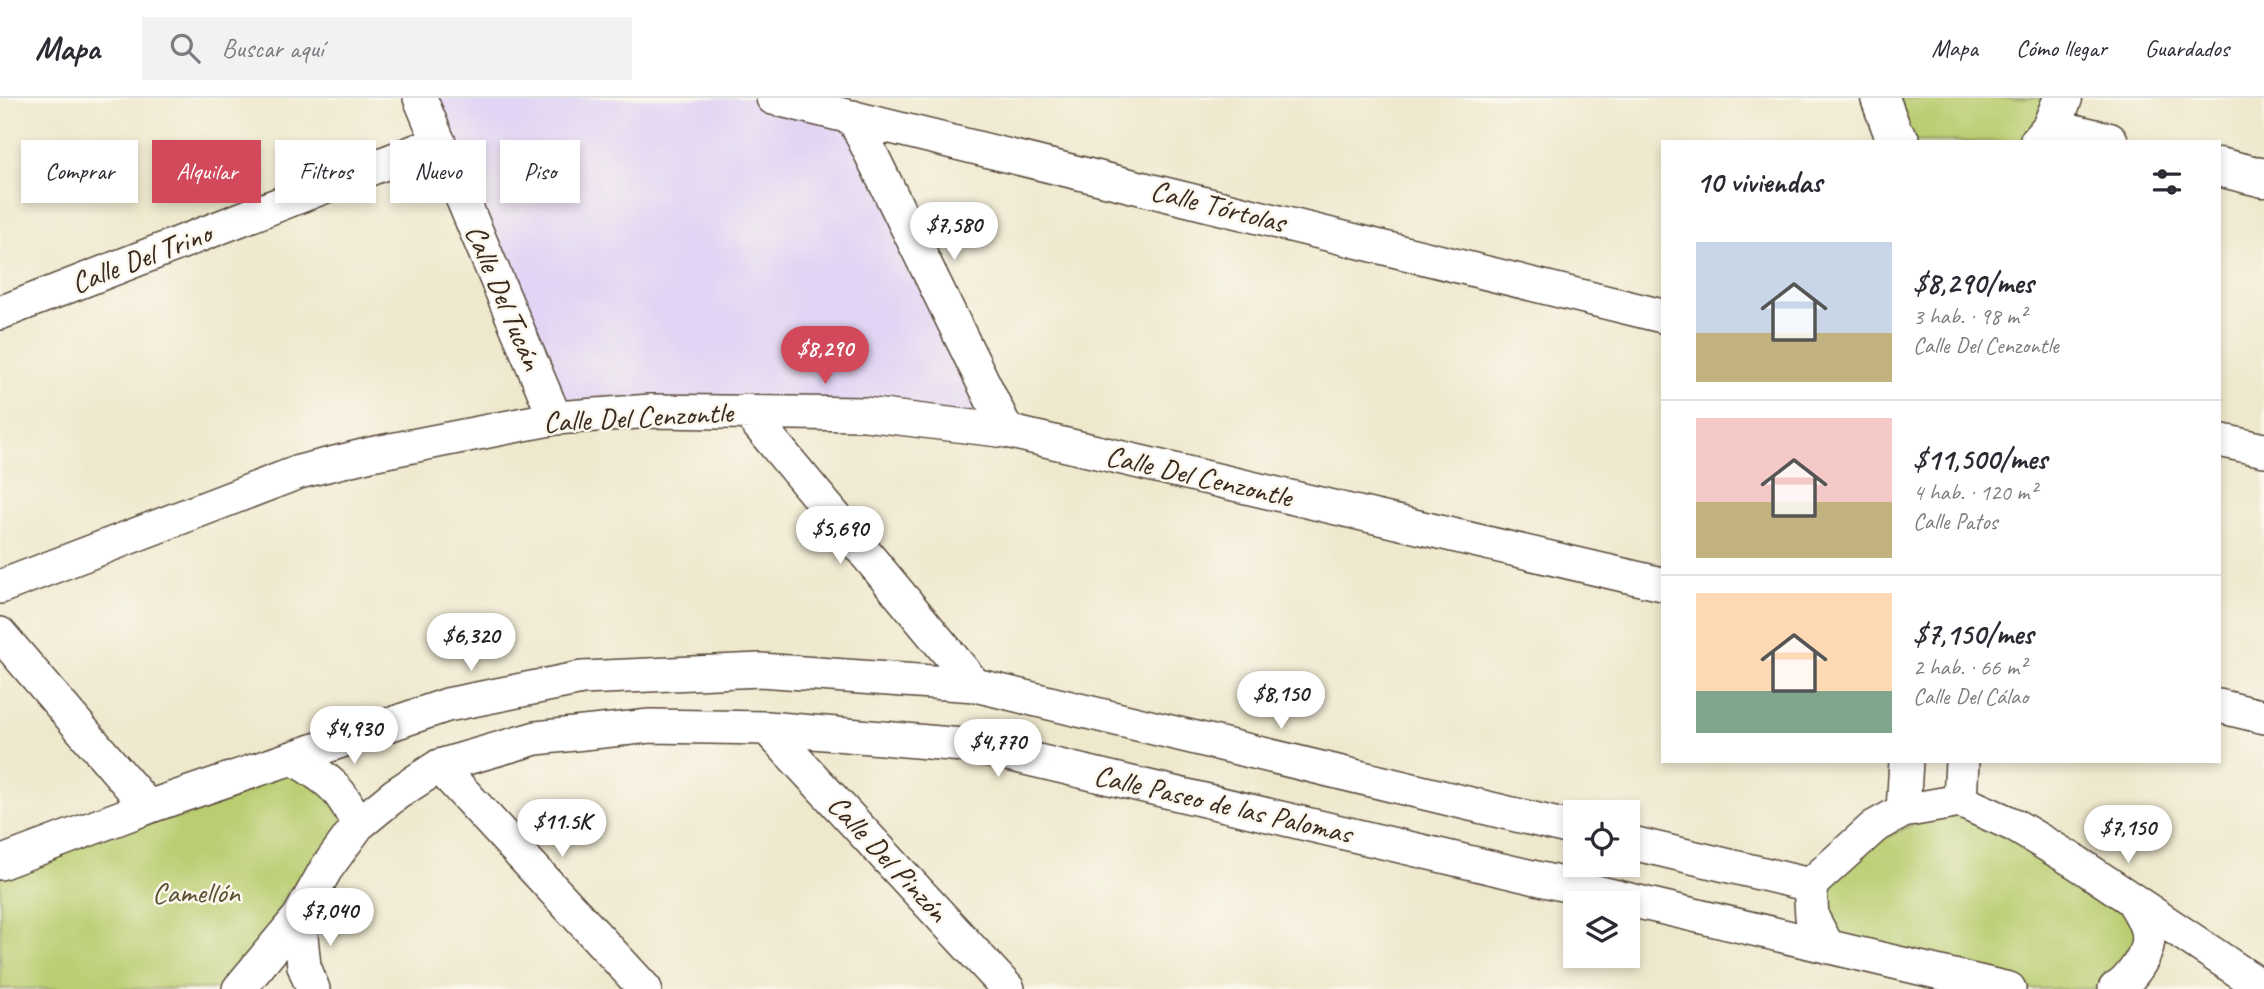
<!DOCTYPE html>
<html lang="es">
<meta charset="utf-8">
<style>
body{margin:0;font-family:Caveat,sans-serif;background:#f2f2f3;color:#2b2b33;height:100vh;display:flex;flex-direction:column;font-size:26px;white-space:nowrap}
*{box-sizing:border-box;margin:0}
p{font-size:23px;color:#7c7c81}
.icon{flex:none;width:38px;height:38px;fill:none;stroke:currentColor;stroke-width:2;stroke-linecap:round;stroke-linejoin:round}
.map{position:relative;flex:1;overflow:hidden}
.sheet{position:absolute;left:1661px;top:42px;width:560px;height:623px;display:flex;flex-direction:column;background:#fff;border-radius:0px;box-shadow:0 4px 10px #0003}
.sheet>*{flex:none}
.banner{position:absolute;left:21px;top:42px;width:665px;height:63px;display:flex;gap:14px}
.tools{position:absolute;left:1563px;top:702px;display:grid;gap:14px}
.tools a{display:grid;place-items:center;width:77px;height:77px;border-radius:0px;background:#fff;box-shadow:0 4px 10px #0003;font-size:35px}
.price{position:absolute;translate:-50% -60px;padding:0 16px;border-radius:24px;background:#fff;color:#222;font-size:23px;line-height:46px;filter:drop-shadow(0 2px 4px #0008)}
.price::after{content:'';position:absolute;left:50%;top:42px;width:21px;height:16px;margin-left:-10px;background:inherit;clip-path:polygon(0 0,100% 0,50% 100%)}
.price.selected{background:#d1495b;color:#fff}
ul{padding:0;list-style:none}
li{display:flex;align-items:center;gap:21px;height:175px;padding:0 35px}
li+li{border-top:2px solid #e1e1e2}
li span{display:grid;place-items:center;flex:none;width:196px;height:140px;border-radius:0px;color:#555}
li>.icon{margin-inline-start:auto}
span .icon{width:84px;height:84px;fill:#fffc;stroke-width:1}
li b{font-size:30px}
h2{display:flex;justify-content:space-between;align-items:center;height:84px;padding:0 35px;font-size:30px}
.tag{padding:0 24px;border-radius:0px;background:#fff;box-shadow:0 4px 10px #0003;font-size:24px;line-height:63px}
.tag.selected{background:#d1495b;color:#fff}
header{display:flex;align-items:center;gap:42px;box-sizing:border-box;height:98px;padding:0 35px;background:#fff;border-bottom:2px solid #e1e1e2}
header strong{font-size:33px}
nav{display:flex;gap:38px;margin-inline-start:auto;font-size:24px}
.search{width:490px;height:63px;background:#f2f2f3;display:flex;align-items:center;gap:18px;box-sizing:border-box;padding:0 24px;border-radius:0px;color:#7c7c81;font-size:26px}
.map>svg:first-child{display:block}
</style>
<header>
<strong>Mapa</strong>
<div class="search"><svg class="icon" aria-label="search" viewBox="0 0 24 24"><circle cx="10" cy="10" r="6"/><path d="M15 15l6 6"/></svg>Buscar aquí</div>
<nav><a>Mapa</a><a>Cómo llegar</a><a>Guardados</a></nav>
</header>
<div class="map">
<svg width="2264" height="891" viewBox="0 0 2264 891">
<rect width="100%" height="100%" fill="#fbf7ec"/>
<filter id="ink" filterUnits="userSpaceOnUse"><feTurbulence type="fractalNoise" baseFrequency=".0143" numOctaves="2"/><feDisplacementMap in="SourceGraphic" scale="14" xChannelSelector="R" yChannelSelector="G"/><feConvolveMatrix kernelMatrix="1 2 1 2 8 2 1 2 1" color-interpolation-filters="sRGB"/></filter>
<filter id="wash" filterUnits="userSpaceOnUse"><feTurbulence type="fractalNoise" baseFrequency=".00686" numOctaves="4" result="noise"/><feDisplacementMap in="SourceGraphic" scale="28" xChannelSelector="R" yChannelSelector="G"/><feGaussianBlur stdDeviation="1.57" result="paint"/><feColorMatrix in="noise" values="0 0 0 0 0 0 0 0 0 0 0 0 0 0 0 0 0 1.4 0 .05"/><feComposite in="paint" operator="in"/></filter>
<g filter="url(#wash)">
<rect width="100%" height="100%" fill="#eee8cd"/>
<path fill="#e1d4f4" d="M420,0H772L853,19L1007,333L555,320Z"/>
<path fill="#bacd71" stroke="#7a7c48" stroke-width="2" d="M1880,0H2063L2039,44H1901Z
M293,660L358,727L239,891H0V765Z
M1960,703L2146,823L2115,891H2009L1828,849L1812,819L1842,760Z"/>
</g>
<g filter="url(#ink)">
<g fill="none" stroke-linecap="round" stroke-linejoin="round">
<defs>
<path id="minor" d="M420,0L555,320
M773,0L1662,218
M853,19L1007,333
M0,215L439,44
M747,313L975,587
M2219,342L2264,352
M0,489L299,374L371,356L555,320L651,313L865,316L1007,333L1662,486
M0,536L148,709
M2219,608L2264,619
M767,630L1008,891
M293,660C330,683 339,687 358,727
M439,668L645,891
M1960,703L2014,727L2076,764L2264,890
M1960,703L1962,663
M1903,713L1906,663
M1628,744L1810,787
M0,765L148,709L447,607L582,580L760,572L975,587L1575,731
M299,819L304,868L313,891
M1828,849L1812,819L1810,787L1874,729L1903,713L1960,703
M239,891L299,819L326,771L358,727L396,696L439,668L536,640L650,628L767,630L974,648L2009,891
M2115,891C2124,887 2129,880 2135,872C2155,845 2150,829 2132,802"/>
<path id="tertiary" d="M1880,0L1893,35L1901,44
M2051,30L2109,44
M2039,44L2051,30L2063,0
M2219,69L2264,80"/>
</defs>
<use href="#minor" stroke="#564638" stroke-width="36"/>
<use href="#tertiary" stroke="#564638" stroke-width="41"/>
<use href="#minor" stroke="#fff" stroke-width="33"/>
<use href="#tertiary" stroke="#fff" stroke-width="38"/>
</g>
</g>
<g text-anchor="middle" stroke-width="5" stroke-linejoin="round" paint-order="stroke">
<g font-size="30" fill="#3b2a1e" stroke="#fbf7ec">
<text transform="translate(1218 108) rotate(14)" y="10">Calle Tórtolas</text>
<text transform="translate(141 160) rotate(-21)" y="10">Calle Del Trino</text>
<text transform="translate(504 199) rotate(67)" y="10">Calle Del Tucán</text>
<text transform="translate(638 319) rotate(-3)" y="10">Calle Del Cenzontle</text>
<text transform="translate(1199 378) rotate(13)" y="10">Calle Del Cenzontle</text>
<text transform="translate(1223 706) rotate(13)" y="10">Calle Paseo de las Palomas</text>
<text transform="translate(888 760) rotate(47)" y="10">Calle Del Pinzón</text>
</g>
<g font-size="30" fill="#5b5333" stroke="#fbf7ec">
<text x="196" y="804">Camellón</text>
</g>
</g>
</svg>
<div class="tools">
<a><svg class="icon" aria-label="locate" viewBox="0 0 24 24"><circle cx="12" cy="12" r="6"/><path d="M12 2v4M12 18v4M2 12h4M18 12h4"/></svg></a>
<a><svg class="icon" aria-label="layers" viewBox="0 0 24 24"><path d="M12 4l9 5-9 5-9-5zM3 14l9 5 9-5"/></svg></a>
</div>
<b class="price" style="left:954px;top:164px">$7,580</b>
<b class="price selected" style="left:825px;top:288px">$8,290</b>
<b class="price" style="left:840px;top:468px">$5,690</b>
<b class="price" style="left:471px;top:575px">$6,320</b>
<b class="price" style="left:1281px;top:633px">$8,150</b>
<b class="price" style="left:354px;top:668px">$4,930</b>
<b class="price" style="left:998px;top:681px">$4,770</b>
<b class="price" style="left:562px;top:761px">$11.5K</b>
<b class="price" style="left:2128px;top:767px">$7,150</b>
<b class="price" style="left:330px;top:850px">$7,040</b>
<div class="banner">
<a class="tag">Comprar</a>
<a class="tag selected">Alquilar</a>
<a class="tag">Filtros</a>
<a class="tag">Nuevo</a>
<a class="tag">Piso</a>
</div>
<section class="sheet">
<h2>10 viviendas<svg class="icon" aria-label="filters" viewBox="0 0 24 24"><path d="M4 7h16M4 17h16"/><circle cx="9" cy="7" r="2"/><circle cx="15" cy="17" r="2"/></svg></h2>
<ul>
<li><span style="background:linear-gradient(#c9d6e8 65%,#c2b280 0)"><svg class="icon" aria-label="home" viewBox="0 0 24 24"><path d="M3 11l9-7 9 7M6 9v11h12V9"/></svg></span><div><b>$8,290/mes</b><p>3 hab. · 98 m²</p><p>Calle Del Cenzontle</p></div></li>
<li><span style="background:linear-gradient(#f6c9c9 60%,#c2b280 0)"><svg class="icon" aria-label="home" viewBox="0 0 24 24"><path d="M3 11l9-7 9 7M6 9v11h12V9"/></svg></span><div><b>$11,500/mes</b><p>4 hab. · 120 m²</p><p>Calle Patos</p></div></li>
<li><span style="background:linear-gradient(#ffd9b3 70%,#7fa58c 0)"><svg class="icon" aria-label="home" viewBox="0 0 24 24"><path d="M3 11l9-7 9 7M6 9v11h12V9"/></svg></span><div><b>$7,150/mes</b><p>2 hab. · 66 m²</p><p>Calle Del Cálao</p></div></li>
</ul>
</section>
</div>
